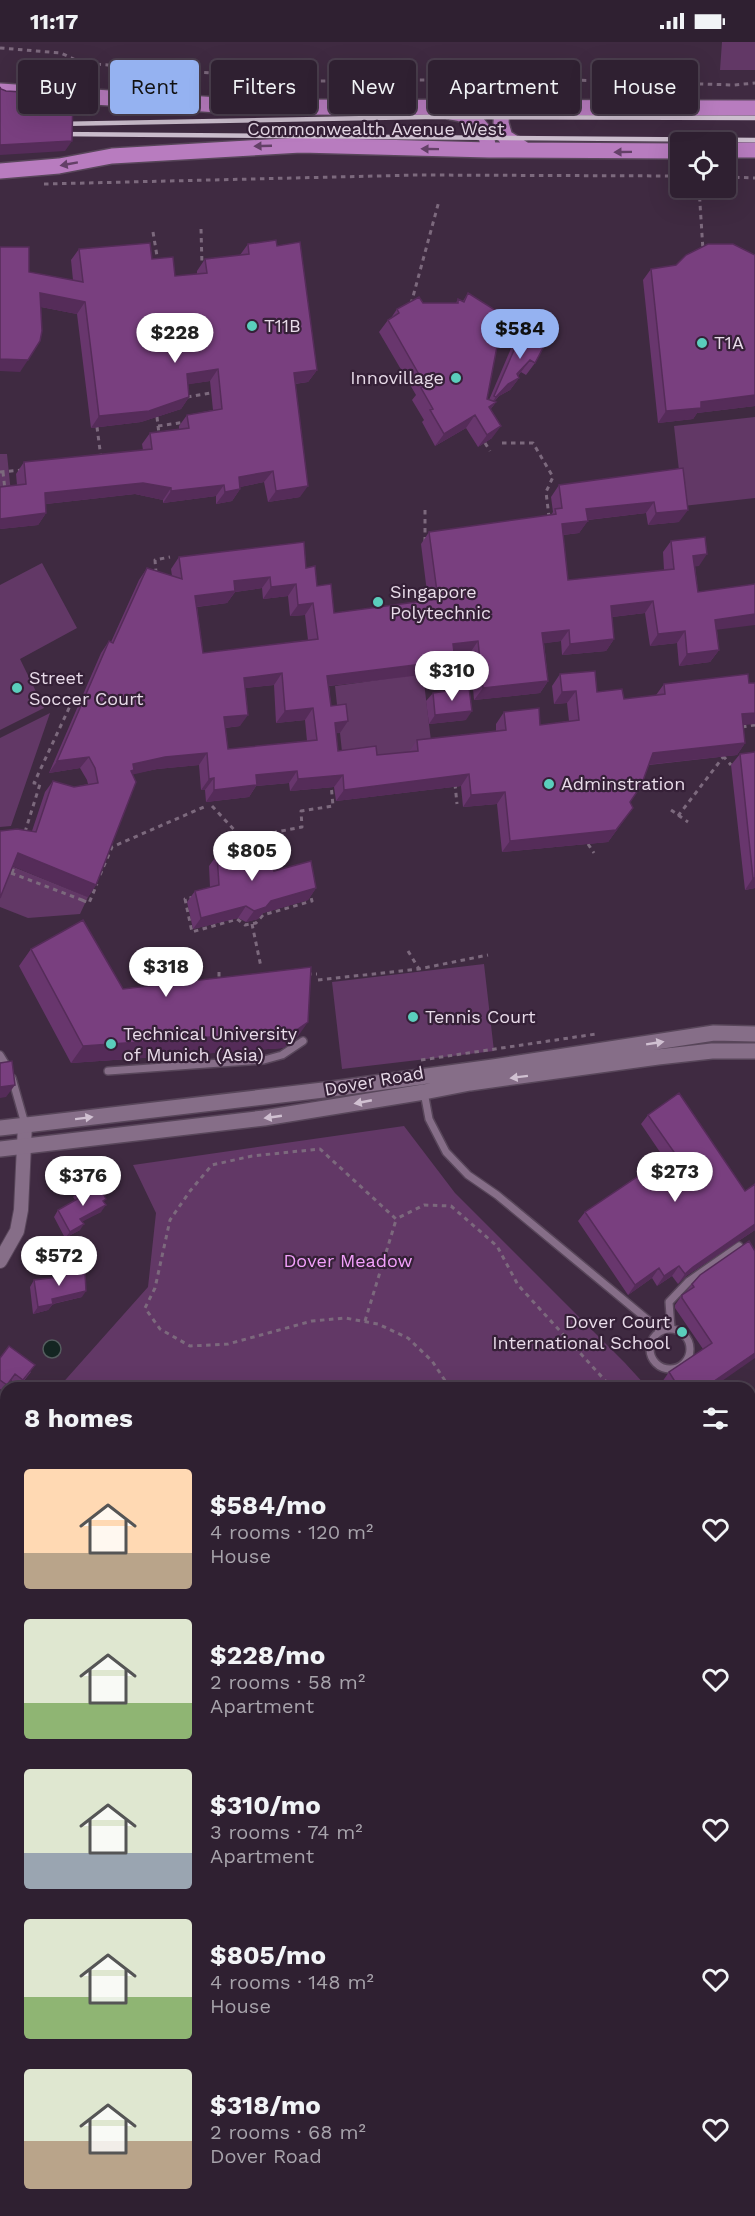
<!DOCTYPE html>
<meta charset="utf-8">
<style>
body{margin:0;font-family:"Work Sans",sans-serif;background:#372839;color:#f1f3f6;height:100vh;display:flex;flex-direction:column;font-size:22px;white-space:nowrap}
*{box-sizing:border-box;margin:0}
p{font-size:20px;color:#a7a3ab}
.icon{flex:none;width:33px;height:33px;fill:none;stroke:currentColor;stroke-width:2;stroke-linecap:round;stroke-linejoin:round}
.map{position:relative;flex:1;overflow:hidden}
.drawer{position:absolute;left:0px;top:1340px;width:756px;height:836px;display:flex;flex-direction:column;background:#2f2031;border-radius:18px 18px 0 0;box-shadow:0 6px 24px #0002,0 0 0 2px #4a3e4d}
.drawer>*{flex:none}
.top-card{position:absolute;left:18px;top:18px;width:720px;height:54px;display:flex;gap:12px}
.fabs{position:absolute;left:670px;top:90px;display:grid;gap:12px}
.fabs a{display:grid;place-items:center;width:66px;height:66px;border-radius:6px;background:#2f2031;box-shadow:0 6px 24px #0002,0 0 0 2px #4a3e4d;font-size:30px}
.price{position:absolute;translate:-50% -51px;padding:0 14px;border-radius:21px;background:#fff;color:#222;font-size:20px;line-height:39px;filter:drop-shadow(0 2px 3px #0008)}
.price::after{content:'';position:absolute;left:50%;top:36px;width:18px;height:14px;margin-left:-9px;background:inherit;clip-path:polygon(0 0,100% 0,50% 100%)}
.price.current{background:#95b2f1;color:#111}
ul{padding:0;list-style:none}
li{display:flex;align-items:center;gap:18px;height:150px;padding:0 24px}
li span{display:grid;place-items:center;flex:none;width:168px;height:120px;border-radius:6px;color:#555}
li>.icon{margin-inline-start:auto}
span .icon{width:72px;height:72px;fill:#fffc;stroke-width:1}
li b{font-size:26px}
h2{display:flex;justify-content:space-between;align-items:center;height:72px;padding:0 24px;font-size:26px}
.tag{padding:0 21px;border-radius:6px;background:#2f2031;box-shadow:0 6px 24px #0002,0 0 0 2px #4a3e4d;font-size:21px;line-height:54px}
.tag.current{background:#95b2f1;color:#111}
.status{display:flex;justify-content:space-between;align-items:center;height:42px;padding:0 30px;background:#2f2031;direction:ltr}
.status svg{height:16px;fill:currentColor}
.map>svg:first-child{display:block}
</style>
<div class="status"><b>11:17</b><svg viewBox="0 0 49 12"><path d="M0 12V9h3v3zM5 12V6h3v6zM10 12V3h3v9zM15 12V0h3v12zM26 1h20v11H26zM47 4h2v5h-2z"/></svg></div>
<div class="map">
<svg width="755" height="2174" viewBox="0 0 755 2174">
<rect width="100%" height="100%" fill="#3f2a41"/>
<path fill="#623866" d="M722,0H755V28H720Z
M755,375V456L683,464L674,384Z
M0,412H7L11,451L0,452Z
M42,521L77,586L20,617L44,666L0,688V543Z
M423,632L432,707L343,719L335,644Z
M50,671L11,784L0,785V696Z
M9,823L88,855L80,872L28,876L0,865V847Z
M484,922L494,1009L342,1027L332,940Z
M404,1084L455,1151L625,1321L647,1345H59L148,1245L156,1171L133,1123Z
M6,1377V1425L0,1422V1380Z
M755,1383V1890L750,1893V1387Z
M5,1649H6V1685L0,1679Z
M755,2055V2109L750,2112V2058Z"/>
<path fill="#142522" stroke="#545c5e" stroke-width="1.5" d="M43 1307a9 9 0 1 1 18 0a9 9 0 1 1-18 0Z"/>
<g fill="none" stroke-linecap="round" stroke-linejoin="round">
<defs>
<path id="service" d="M0,1013L8,1026
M108,1029L264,1018L282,1013L303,999
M12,1036L25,1082
M426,1049L424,1050L429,1077L446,1110L468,1133L497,1153L660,1288
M671,1286L669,1260L689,1239L739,1204
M650 1307a20 20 0 1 1 40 0a20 20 0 1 1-40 0Z
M750,1901L755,1899
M244,2174L251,2169
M375,2174L377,2169"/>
<path id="minor" d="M0,1219L17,1189L21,1168L25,1082
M0,1519L6,1520
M0,1826L6,1828
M0,2035L6,2036
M144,2169L166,2174
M203,2169L212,2174
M0,2170C34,2174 67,2171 101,2169
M180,2174L189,2169"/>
<path id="tertiary" d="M0,1086L332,1047L493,1025L714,991L755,992
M0,1107L264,1076L424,1050L470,1041L658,1015L712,1009H755"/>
<path id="primary" d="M0,49L250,65L755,66
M502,65L501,81L505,95L524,107
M451,70C474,73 486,84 489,108
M726,108H755
M0,129L59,124L112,114L301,103L489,108L681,109"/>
</defs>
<use href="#service" stroke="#58465a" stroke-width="10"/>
<use href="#minor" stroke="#58465a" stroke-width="16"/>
<use href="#tertiary" stroke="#58465a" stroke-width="18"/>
<use href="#primary" stroke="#58465a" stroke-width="18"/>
<path stroke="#7c697d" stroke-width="3" stroke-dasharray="4.5 4.5" stroke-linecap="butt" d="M0,6L61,11L82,21L313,39L541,37L734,43L755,41
M726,135L755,136
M44,142L418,133L681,134
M699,146L703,208
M201,187L202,223
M153,190L158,220
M411,262L439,159
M187,355L211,351
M157,375L159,392
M158,384L186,380
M97,385L101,416
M485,401L490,409
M502,401H533L553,435L546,450L549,475
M0,430L22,428
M3,430L5,448
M425,468V499
M156,531L155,518L170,515
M742,685L755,683
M723,714L731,723
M455,742L457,762
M212,764L251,806
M671,768L688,780
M678,774L724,714
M25,790L40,742L34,741L70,664
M588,802L594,811
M268,805L277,802L276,790L302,785L301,769L333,764L331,742
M11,831L82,858L83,853
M12,831L15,822
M100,833L112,805L206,764
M194,855L185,857L192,890L237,877L245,883L256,881L263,873L312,859L310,852
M82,858L89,861L97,842
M252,882L261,925
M408,909L419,927
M219,930V938
M307,932H317
M318,938L419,927L488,913
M421,1018L596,992
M365,1279L396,1178
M450,1346L432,1319L408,1296L378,1282L345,1276L312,1279L228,1302L190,1304L160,1287L145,1266L155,1246L170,1178L190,1149L212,1123L252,1114L320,1107L396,1177L424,1163L451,1164L497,1204L518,1243L612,1346
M750,1492L755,1497
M750,1849L755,1837
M750,2135L755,2131
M706,2169L709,2174
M686,2174L695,2169"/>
<use href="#service" stroke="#866e88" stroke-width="7"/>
<use href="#minor" stroke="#866e88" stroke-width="14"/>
<use href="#tertiary" stroke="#866e88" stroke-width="15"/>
<use href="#primary" stroke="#b87cbf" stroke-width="15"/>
<path stroke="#ccbece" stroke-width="4.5" d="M57,82L425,75L755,76
M56,92L755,98"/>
</g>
<path fill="#68366d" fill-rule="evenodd" d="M248,202L277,204L317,328L308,340L295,342L300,455L268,460L264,440L240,445V447L232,459L216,462V454L163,461V458L135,452L46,462V471L38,483L0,487V445L17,443L16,432L24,420L143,408L142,402L150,391L179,387V384L187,373L213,368L210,339L188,342L189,355L181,367L141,380L91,386L77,272L41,265L20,330L29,230L73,238L71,218L79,207L152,217L175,234L197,232V229L205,217L240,213Z
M755,213V364L697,371L693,377L658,381L643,238L651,227Z
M468,251L487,357L489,358L512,304L521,292L535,321L526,333L521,330L518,334L519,336L510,348L499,354L494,360H496L490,368L492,396L478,405L466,386L435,404L422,380L424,378L412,358L416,353L379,290L388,278L391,276L397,267L423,261H456L458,257L463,259Z
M683,426L679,480L648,483L646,471L588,478L579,491L563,493L568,538L664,528L663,510L671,499L699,524H695L698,550L717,588L719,608L710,620L679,624L677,601L650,604L645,571L612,575L614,597L606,609L562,613L561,599L544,601L548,639L540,651L474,658L470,611L454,613L447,630L329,644L331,664L340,691H336L338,709L377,713L409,710L417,698L496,689V682L504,670L540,683L569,679L567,661L554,662L552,644L560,632L597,650L624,657L656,653L664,642L743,683L745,701L737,713L649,723L630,760L624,778L608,800L502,810L497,762L463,765L461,744L336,759L334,745L290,749L289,741L256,744L249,755L206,760L205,748H201L199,723L157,727L132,732L96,843L88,855L13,824L0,789H32L45,750L53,739L74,745L88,742L87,738L80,726L49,731L101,611L109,599L111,600L139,538L147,526L172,534L171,527L179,515L306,526L334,571L428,558L421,502L429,490L551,473L553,470L551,455L559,443ZM262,546L263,557L288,554L290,574L305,573L308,598L203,611L197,565L227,561L235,550ZM274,643L276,681L305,678L307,699L228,707L225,686L240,684L245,646Z
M433,651L466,678L429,682L426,659Z
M740,712L755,846L745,848L731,723Z
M217,813L274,829L316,846L308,858L263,871L258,877L246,880L238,876L193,887L187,860L195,849L210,845L209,824Z
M31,907L123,947L296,997L283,1006L71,1021L19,924Z
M648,1073L745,1149L755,1142V1188L686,1234L678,1242L672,1234L657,1244L652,1236L628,1253L578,1179L585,1170L664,1116L641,1082Z
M93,1147L104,1160L101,1170L82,1179L80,1188L65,1196L54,1175L58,1168L75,1158L73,1155L78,1149Z
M755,1209L712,1346H665L662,1340L669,1330L703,1307L675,1266V1263L682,1253L686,1250L692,1242Z
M58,1231L82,1255L53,1262L48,1268L33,1272L30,1245L34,1238L55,1235Z
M0,1316L31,1330L19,1345L11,1338L3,1349L0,1347Z
M755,1907V1995L752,1990Z
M471,2169H681L674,2174H474Z"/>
<path fill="#552c59" d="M72,99L65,109L0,113V103Z
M40,251L85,260L77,272L31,263Z
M0,317L28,318L20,330L0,329Z
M530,318L521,330L513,339L519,336L510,348L499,354L491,363L496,360L487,372L480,377L496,355Z
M218,327L210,339L178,344L187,332Z
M317,328L308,340L285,343L294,331Z
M755,353V364L697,371L693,377L658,381L666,369L701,360Z
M189,355L181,367L141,380L91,386L99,374Z
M475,373L466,386L435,404L444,392Z
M501,384L492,396L478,405L487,393Z
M273,429L264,440L230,447L239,435Z
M143,441L171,446L163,458L135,452L37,463L45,451Z
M224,443L216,454L163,461L171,449Z
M308,444L300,455L268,460L276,449Z
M240,447L232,459L216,462L225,450Z
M654,460L646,471L578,479L586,467Z
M688,468L679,480L648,483L656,471Z
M46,471L38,483L0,487V477Z
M588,479L579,491L553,494L562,482Z
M707,512L699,524L685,526L693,514Z
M270,535L262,546L235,550L227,561L187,566L195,554L234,539Z
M296,542L288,554L263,557L271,545Z
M653,559L645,571L603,576L611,564Z
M313,561L305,573L290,574L298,563Z
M755,572V583L707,589L715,578Z
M569,588L561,599L534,603L542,591Z
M685,589L677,601L650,604L658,592Z
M614,597L606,609L562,613L570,602Z
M478,599L470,611L445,614L453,602Z
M719,608L710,620L679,624L687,612Z
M455,618L447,630L319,645L327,634Z
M282,631L274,643L236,647L244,636Z
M548,639L540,651L474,658L483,646Z
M576,649L567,661L554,662L562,650Z
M313,666L305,678L276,681L285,669Z
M472,669L466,678L429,682L435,673Z
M755,671V682L734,684L742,672Z
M248,673L240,684L215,687L224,675Z
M348,679L340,691L327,692L335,681Z
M745,701L737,713L645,723L653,711Z
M207,711L199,723L157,727L131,733L123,740L133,722L165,715Z
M89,715L80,726L49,731L57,719Z
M297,729L289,741L256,744L249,755L206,760L214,748L256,733Z
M469,732L461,744L336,759L344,748Z
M343,733L334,745L290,749L298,737Z
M214,736L205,748H201L209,737Z
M505,750L497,762L463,765L471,753Z
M633,766L608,800L502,810L510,799Z
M18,811L96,843L88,855L10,823Z
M753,836H755V846L745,848Z
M316,846L308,858L263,871L258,877L246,880L254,869L271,859Z
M246,864L238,876L193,887L201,876Z
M308,980L296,997L283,1006L71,1021L83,1004Z
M15,1043L6,1055L0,1056V1045Z
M106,1163L101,1170L76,1183L80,1177Z
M84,1182L80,1188L65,1196L70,1190Z
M755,1182V1188L686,1234L678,1242L685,1232L693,1225Z
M679,1224L672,1234L657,1244L664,1234Z
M659,1226L652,1236L628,1253L635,1243Z
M86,1249L82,1255L47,1263L52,1257Z
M53,1262L48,1268L33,1272L38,1265Z
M755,1311V1316L712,1346H704Z
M755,1401V1405L750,1409V1406Z
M6,1470V1474L0,1477V1472Z
M6,1582V1586L0,1590V1586Z
M6,1741V1747L0,1748V1742Z
M6,1975V1980L0,1981V1976Z
M755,1979V1985L750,1991V1982Z
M669,2169H681L674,2174H661Z"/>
<path fill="#793f7f" stroke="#552c59" stroke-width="1.5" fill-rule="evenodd" d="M0,45L1,47L6,49L73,53L72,99L0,103Z
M276,198L277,204L300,200L317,328L294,331L308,444L276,449L273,429L239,435L240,447L225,450L224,443L171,449V446L143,441L45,451L46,471L0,477V445L26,442L24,420L152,407L150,391L189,386L187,373L222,367L218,327L187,332L189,355L149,369L99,374L85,260L40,251L42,289L40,299L28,318L0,317V205H29V230L83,240L79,207L150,201L152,217L173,215L175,234L207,231L205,217L249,212L248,202Z
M708,202H733L755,213V353L701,360V366L666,369L651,227L676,223L686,213Z
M468,251L503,273L487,357L496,360L489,365L501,384L487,393L475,373L444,392L430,368L433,367L421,346L425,343L388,278L399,271L397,267L419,255L423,261H458V257L464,260Z
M521,292L544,304L535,321L530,318L517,332L519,336L508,342L496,355L494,354Z
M683,426L688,468L656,471L654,460L586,467L588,479L562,482L568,538L674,527L671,499L705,495L707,512L693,514L698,550L755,542V572L715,578L719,608L687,612L685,589L658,592L653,559L611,564L614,597L570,602L569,588L542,591L548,639L483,646L478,599L453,602L455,618L327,634L331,664L346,662L348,679L335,681L338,709L376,704L377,713L418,709L417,698L506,688L504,670L539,666L540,683L579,678L576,649L562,650L560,632L595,629L597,650L622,647L624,657L665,652L664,642L748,632L749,641H755V671L742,672L745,701L653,711L641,744L630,760L633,766L616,788L510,799L505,750L471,753L469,732L344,748L343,733L298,737L297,729L256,733L257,743L214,748V736L209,737L207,711L165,715L133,722L134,728L131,729L136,740L96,843L18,811L0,856V789L17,787L36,790L53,739L74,745L98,741L95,726L89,715L57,719L109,599L113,601L147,526L182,537L179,515L304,500L306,526L315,524L317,544L331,542L334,571L438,557L429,490L556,472L555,467L562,466L559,443ZM270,535L271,545L296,542L298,563L313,561L318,597L203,611L195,554L235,549L234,539ZM282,631L285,669L313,666L317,698L228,707L224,675L248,673L244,636Z
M469,646L472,669L435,673L433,651Z
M755,710V836H753L740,712Z
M268,800L274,829L311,819L316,846L271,859L266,865L254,869L246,864L201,876L195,849L219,843L217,813Z
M83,878L123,947L311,925L308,980L295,989L83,1004L31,907Z
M12,1019L15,1043L0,1045V1021Z
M679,1051L745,1149L755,1142V1182L693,1225L685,1232L679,1224L664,1234L659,1226L635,1243L585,1170L674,1110L648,1073Z
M90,1142L93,1147L99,1144L106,1157L103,1159L106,1163L80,1177L84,1182L70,1190L58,1168L81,1155L78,1149Z
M749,1199L755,1209V1311L704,1346H679L669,1330L712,1301L682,1256V1253L694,1245L692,1242L700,1233Z
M77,1227L78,1231H85L86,1249L52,1257L53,1262L38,1265L34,1238L58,1235V1231Z
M9,1304L35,1323L23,1338L15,1332L7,1343L0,1338V1316Z
M755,1376V1401L750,1406V1380Z
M0,1442L6,1453V1470L0,1472Z
M6,1551V1582L0,1586V1555Z
M6,1717V1741L0,1742V1718Z
M750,1907H755V1979L750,1982Z
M6,1956V1975L0,1976V1957Z
M490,2169H669L661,2174H493Z"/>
<defs><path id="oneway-solid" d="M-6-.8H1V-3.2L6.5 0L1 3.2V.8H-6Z" transform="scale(1.5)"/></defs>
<g fill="#634067">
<use href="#oneway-solid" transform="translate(263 104) rotate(178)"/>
<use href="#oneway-solid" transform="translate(430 107) rotate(-179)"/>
<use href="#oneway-solid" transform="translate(623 110) rotate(179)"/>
<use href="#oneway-solid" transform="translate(69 122) rotate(170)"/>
</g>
<g fill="#d0c0d1">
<use href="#oneway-solid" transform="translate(655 1001) rotate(-9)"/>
<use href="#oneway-solid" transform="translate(519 1035) rotate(173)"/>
<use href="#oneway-solid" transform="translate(363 1060) rotate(169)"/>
<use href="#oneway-solid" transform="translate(273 1075) rotate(172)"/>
<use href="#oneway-solid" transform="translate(84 1076) rotate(-7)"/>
</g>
<g fill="#5acebc" stroke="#352037" stroke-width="2">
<circle cx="252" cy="284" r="6"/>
<circle cx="702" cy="301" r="6"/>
<circle cx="456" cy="336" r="6"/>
<circle cx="378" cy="560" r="6"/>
<circle cx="17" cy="646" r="6"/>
<circle cx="549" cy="742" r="6"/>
<circle cx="413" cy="975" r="6"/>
<circle cx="111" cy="1002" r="6"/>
<circle cx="682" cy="1290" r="6"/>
</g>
<g text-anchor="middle" stroke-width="4.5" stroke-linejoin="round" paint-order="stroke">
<g font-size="18" fill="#e8dbe9" stroke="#352037">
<text x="376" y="93">Commonwealth Avenue West</text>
<text transform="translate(374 1039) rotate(-10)" y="6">Dover Road</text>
</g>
<g font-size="18" fill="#e8dbe9" stroke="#352037" text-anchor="start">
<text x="264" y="290">T11B</text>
<text x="714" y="307">T1A</text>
<text x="444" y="342" text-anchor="end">Innovillage</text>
<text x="390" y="556">Singapore<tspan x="390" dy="21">Polytechnic</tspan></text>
<text x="29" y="642">Street<tspan x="29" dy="21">Soccer Court</tspan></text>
<text x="561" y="748">Adminstration</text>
<text x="425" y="981">Tennis Court</text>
<text x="123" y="998">Technical University<tspan x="123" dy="21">of Munich (Asia)</tspan></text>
<text x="670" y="1286" text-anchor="end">Dover Court<tspan x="670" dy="21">International School</tspan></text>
</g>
<g font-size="18" fill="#f3a1fb" stroke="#352037">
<text x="348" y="1225">Dover Meadow</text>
</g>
</g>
</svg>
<div class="fabs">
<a><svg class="icon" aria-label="locate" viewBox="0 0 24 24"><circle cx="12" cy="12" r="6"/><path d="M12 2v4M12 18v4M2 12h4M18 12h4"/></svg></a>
</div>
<b class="price current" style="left:520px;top:318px">$584</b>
<b class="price" style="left:175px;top:322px">$228</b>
<b class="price" style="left:452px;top:660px">$310</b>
<b class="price" style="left:252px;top:840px">$805</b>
<b class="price" style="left:166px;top:956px">$318</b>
<b class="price" style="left:675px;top:1161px">$273</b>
<b class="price" style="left:83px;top:1165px">$376</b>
<b class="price" style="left:59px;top:1245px">$572</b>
<div class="top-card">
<a class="tag">Buy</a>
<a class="tag current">Rent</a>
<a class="tag">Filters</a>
<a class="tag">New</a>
<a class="tag">Apartment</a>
<a class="tag">House</a>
</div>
<section class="drawer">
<h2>8 homes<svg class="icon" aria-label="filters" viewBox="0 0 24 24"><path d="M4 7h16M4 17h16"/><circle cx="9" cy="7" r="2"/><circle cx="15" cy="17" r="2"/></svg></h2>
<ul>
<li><span style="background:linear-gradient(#ffd9b3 70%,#b9a48a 0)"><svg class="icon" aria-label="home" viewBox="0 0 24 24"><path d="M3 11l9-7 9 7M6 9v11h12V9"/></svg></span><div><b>$584/mo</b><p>4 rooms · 120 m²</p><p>House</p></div><svg class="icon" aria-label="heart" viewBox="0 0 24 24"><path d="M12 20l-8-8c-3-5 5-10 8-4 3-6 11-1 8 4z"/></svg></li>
<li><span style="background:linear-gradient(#dfe7d0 70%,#8fb573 0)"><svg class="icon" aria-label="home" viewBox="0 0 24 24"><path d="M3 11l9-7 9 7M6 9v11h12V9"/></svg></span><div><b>$228/mo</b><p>2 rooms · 58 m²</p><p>Apartment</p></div><svg class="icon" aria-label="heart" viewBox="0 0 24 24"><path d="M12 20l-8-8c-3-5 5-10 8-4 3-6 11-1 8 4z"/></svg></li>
<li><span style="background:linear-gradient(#dfe7d0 70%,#9aa5b1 0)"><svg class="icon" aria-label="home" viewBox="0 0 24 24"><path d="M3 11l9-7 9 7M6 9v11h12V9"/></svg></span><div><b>$310/mo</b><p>3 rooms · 74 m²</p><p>Apartment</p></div><svg class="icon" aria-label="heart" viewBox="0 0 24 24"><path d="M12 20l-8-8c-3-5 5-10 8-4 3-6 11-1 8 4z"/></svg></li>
<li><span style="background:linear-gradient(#dfe7d0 65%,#8fb573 0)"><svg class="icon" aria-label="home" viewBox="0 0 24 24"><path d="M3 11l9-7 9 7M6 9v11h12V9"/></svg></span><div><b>$805/mo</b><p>4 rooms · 148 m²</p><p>House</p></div><svg class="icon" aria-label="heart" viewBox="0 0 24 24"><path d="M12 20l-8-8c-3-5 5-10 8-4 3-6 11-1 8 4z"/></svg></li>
<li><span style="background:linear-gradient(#dfe7d0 60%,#b9a48a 0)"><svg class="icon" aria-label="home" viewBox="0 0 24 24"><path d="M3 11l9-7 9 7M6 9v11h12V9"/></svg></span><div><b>$318/mo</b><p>2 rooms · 68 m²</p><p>Dover Road</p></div><svg class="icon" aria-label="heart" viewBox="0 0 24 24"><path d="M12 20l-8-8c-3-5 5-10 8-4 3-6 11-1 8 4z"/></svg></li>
</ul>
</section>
</div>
